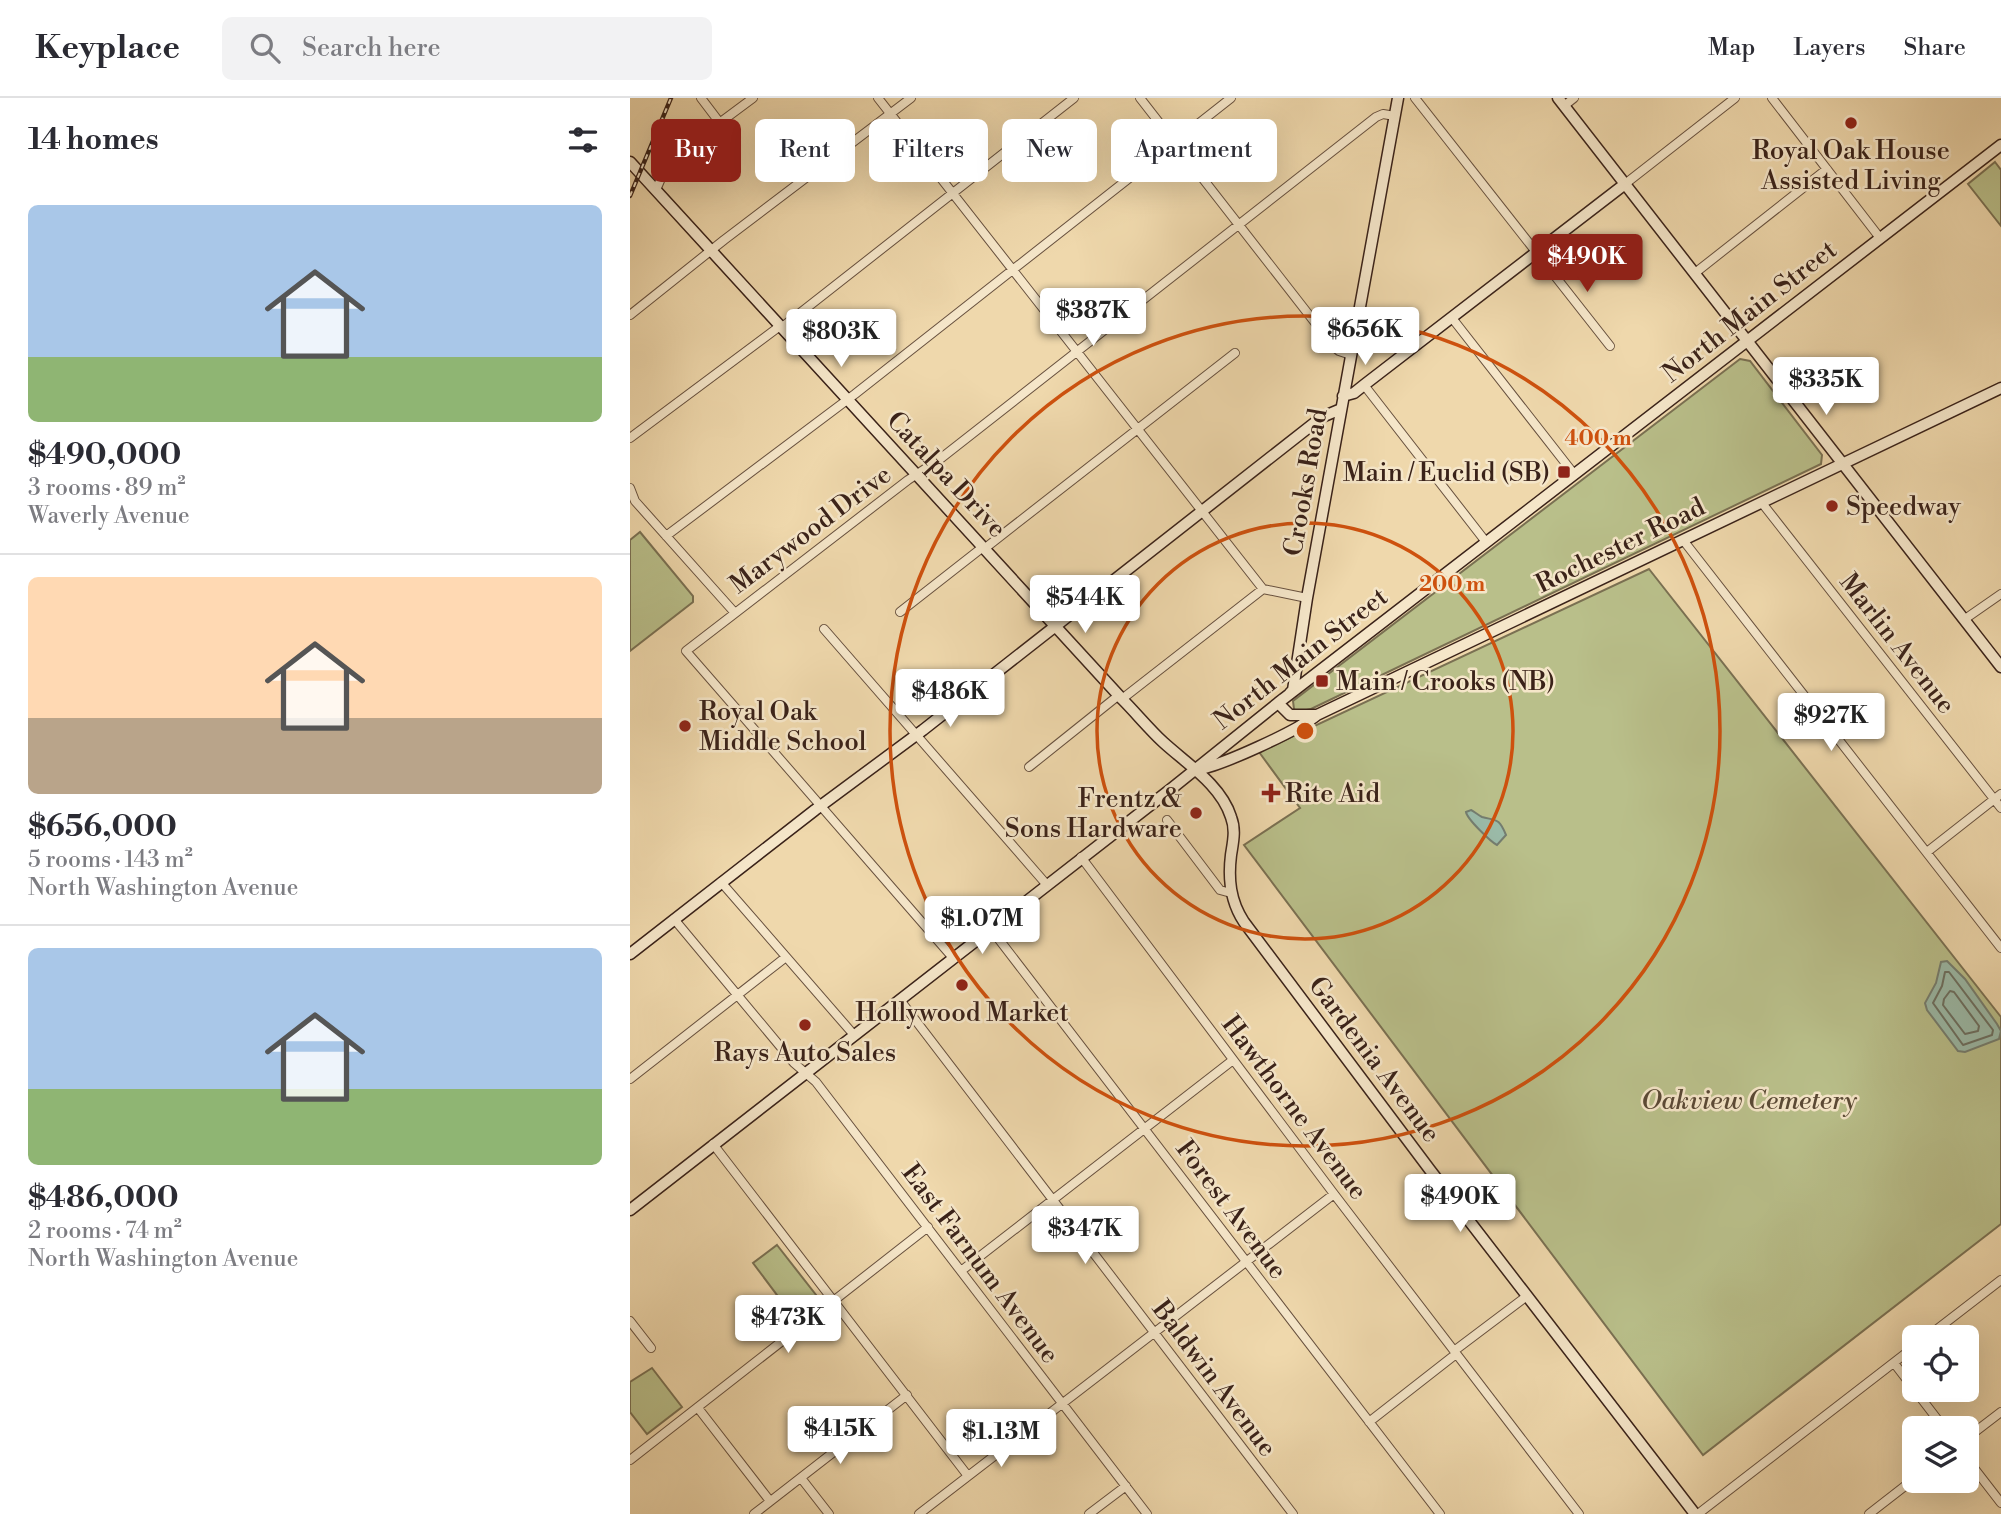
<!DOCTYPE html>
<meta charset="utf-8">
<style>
body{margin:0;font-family:"Libre Bodoni",serif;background:#f2f2f3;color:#2b2b33;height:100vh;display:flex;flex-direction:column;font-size:26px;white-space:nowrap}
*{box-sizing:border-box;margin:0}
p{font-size:23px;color:#7c7c81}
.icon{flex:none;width:38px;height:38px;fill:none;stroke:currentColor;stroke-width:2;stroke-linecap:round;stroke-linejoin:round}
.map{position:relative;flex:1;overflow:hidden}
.panel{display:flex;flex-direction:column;background:#fff;width:630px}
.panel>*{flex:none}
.hud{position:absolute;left:21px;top:21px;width:665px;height:63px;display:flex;gap:14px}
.controls{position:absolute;left:1272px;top:1227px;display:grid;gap:14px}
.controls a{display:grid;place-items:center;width:77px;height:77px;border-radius:10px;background:#fff;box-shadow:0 7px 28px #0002;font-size:35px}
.price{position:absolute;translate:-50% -60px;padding:0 16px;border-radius:7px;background:#fff;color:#222;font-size:23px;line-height:46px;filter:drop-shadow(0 2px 4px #0008)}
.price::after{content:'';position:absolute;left:50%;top:42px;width:21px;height:16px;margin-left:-10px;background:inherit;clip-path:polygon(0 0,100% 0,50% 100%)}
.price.current{background:#8f2418;color:#fff}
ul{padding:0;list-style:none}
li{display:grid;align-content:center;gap:14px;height:371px;padding:0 28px}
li+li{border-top:2px solid #e1e1e2}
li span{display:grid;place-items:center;height:217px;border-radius:10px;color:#555}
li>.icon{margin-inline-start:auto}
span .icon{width:126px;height:126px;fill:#fffc;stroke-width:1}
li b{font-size:30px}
h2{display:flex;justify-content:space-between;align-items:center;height:84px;padding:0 28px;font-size:30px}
.tag{padding:0 24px;border-radius:10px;background:#fff;box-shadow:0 7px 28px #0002;font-size:24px;line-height:63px}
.tag.current{background:#8f2418;color:#fff}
header{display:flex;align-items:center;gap:42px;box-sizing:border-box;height:98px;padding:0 35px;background:#fff;border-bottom:2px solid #e1e1e2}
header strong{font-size:33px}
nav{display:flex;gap:38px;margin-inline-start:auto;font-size:24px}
.search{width:490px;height:63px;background:#f2f2f3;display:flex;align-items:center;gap:18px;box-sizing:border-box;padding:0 24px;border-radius:10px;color:#7c7c81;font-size:26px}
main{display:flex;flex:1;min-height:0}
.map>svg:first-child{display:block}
</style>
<header>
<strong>Keyplace</strong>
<div class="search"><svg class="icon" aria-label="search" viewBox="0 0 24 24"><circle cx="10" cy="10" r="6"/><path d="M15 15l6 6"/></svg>Search here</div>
<nav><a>Map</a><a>Layers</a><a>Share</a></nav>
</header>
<main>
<section class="panel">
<h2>14 homes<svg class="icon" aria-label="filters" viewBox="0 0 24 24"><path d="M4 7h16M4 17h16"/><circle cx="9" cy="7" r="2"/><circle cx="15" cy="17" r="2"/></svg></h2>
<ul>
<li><span style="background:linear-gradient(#a9c7e8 70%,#8fb573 0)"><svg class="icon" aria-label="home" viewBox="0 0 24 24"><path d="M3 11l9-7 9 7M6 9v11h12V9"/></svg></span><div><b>$490,000</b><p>3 rooms · 89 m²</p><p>Waverly Avenue</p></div></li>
<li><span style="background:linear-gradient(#ffd9b3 65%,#b9a48a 0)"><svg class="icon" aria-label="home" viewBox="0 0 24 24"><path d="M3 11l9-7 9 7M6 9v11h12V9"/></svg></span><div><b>$656,000</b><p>5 rooms · 143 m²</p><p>North Washington Avenue</p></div></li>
<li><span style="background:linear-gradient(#a9c7e8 65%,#8fb573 0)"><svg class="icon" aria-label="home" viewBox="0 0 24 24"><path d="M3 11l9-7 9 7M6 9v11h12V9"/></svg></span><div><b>$486,000</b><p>2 rooms · 74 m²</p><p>North Washington Avenue</p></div></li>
</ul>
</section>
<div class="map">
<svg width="1371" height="1416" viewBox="0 0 1371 1416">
<rect width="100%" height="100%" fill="#efd8ac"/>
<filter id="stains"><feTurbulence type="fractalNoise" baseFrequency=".00286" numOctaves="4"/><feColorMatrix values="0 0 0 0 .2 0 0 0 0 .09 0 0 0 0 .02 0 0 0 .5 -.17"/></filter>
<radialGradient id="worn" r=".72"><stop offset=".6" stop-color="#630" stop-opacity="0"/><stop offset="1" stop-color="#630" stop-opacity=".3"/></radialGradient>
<path fill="#b9bf8a" stroke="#7a7052" stroke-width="2" d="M1365,64L1371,72V128L1338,86Z
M1110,261L1120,263L1192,357L1191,366L681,611L667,614L664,611L663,603Z
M10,434L63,498V504L0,553V442Z
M1019,471L1371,919V1126L1073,1357L614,747L670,710L629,654Z
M147,1147L190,1202L165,1221L123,1165Z
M22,1270L52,1309L17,1336L0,1314V1284Z"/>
<path fill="#9abaa8" stroke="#747d6f" stroke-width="2" d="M841,712C845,714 848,717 852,719C867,723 869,720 876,737L867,747C861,744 837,721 836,714Z
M1317,863L1335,881L1367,926L1371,933L1369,941L1335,954L1328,953L1297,912L1295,905L1306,885L1311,864Z"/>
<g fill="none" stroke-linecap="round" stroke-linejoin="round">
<path stroke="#6a6e60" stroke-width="2" d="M1315,874H1319L1363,932L1362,937L1333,947L1303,905L1312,888Z
M1320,893L1324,894L1349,928L1348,933L1335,936L1313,907L1314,901Z"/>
<defs>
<path id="street" d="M71,0L90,25
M248,0L633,491L677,500
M510,0L704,249L709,253L721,257
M785,0L980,248
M1142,0L1250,140
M934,8L944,0
M995,86L1105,0
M26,92L36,69L45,58L123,0
M1065,175L1197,71
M0,217L94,142L281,0
M822,220L944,376
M151,230L444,0
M734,287L856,444
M0,340L150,228
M0,390L5,403L105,515
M1132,405L1371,710
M36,438L225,296L601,0
M1053,442L1371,850
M354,451L605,255
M270,514L353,449
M1335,521L1371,496
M194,531L417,787
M492,601L633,491
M399,669L489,597
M537,722L590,792L601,795
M1297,754L1371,696
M451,759L704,1096L949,1416
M91,784L224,937
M44,821L164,965L186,984L517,1416
M361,831L810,1416
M323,860L56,553L278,382L310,361L746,19L753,16L765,18
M270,902L663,1416
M0,981L156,859
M83,1046L338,1378
M331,1173L603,962
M0,1223L21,1250
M1297,1239L1371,1182
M824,1253L897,1198
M1264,1265L1314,1330
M68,1310L140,1403
M739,1324L826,1256
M1337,1340L1371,1314
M1337,1361L1371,1405
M0,1362L298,1129
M171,1380L199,1416
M124,1416L277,1297
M289,1416L704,1096
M459,1416L496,1388
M1068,1416L1284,1249
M1239,1416L1284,1381"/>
<path id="secondary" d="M928,0L1371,569
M0,64L492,601C506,615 519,631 533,644C557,666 591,687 601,719C606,732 603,744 601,757C598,781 600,803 614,824L800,1072L1065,1416
M713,298L724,295L734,287L995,86
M660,595L663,592L677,500L768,0
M653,601L648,605L660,617H687L1371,290
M648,605L1371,47
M566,672C591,668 667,633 687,617
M0,856L185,712L293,632L692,319L711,311
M0,1112L541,691L653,601"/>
</defs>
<use href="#street" stroke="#67503e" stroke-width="10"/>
<use href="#secondary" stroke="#3a2219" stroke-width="13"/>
<use href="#street" stroke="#f5e6c9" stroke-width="8"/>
<use href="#secondary" stroke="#f5e6c9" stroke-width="10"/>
<defs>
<path id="rail" d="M0,98L41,0"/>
</defs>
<use href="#rail" stroke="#3a2219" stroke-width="4.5"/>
<use href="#rail" stroke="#f5e6c9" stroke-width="2" stroke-dasharray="5" stroke-linecap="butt"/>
</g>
<g fill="none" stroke="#ce510e" stroke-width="3.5">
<circle cx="675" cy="633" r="208"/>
<circle cx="675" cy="633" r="415"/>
</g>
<g fill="#8f2418" stroke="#f5e6c9" stroke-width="2.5">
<circle cx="1221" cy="25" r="7"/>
<rect x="927" y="367" width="14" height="14" rx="3.5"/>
<circle cx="1202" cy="408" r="7"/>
<rect x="685" y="576" width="14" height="14" rx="3.5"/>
<circle cx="55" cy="628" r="7"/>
<path d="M637.5 684.5h7v7h7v7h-7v7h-7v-7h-7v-7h7z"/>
<circle cx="566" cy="715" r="7"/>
<circle cx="332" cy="887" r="7"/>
<circle cx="175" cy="927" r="7"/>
</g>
<g text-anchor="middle" stroke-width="5" stroke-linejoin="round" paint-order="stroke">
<g font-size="26" fill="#3a2219" stroke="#f5e6c9" text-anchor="start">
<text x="1221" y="61" text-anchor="middle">Royal Oak House<tspan x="1221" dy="30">Assisted Living</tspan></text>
<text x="920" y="383" text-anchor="end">Main / Euclid (SB)</text>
<text x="1216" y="417">Speedway</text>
<text x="706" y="592">Main / Crooks (NB)</text>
<text x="69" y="622">Royal Oak<tspan x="69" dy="30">Middle School</tspan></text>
<text x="655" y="704">Rite Aid</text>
<text x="552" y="709" text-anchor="end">Frentz &amp;<tspan x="552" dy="30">Sons Hardware</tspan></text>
<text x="332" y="923" text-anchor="middle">Hollywood Market</text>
<text x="175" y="963" text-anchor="middle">Rays Auto Sales</text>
</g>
<g font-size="26" fill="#3a2219" stroke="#f5e6c9">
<text transform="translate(1119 213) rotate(-38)" y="9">North Main Street</text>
<text transform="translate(317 376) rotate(47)" y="9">Catalpa Drive</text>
<text transform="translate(675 384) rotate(-80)" y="9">Crooks Road</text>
<text transform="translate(180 431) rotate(-37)" y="9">Marywood Drive</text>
<text transform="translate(990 447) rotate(-26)" y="9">Rochester Road</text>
<text transform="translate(1268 545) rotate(52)" y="9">Marlin Avenue</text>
<text transform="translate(670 560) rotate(-38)" y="9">North Main Street</text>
<text transform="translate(745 961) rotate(53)" y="9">Gardenia Avenue</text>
<text transform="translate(665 1009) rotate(53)" y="9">Hawthorne Avenue</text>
<text transform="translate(602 1111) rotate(53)" y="9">Forest Avenue</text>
<text transform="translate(351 1165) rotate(53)" y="9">East Farnum Avenue</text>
<text transform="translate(585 1280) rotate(53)" y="9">Baldwin Avenue</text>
</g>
<g font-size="26" font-style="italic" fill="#5a4935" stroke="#f5e6c9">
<text x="1119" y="1011">Oakview Cemetery</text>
</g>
</g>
<circle cx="675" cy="633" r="10" fill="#ce510e" stroke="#f5e6c9" stroke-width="3.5"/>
<g font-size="21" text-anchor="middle" font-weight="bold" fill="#ce510e" stroke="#f5e6c9" stroke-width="5" stroke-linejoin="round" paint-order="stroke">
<text x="968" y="347">400 m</text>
<text x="822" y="493">200 m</text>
</g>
<rect width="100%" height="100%" filter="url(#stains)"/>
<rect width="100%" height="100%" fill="url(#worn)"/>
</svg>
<div class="controls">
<a><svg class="icon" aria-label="locate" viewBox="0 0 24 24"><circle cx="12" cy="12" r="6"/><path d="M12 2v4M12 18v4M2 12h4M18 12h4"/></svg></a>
<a><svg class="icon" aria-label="layers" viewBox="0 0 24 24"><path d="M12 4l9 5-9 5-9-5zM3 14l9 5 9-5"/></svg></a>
</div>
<b class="price current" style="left:957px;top:196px">$490K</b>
<b class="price" style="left:463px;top:250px">$387K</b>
<b class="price" style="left:735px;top:269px">$656K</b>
<b class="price" style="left:211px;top:271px">$803K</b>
<b class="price" style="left:1196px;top:319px">$335K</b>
<b class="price" style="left:455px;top:537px">$544K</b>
<b class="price" style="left:320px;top:631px">$486K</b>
<b class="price" style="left:1201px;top:655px">$927K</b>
<b class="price" style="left:352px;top:858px">$1.07M</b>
<b class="price" style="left:830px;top:1136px">$490K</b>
<b class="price" style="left:455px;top:1168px">$347K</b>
<b class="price" style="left:158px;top:1257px">$473K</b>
<b class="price" style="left:210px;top:1368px">$415K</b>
<b class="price" style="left:371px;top:1371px">$1.13M</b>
<div class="hud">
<a class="tag current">Buy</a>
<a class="tag">Rent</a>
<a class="tag">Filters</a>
<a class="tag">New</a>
<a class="tag">Apartment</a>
</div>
</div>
</main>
